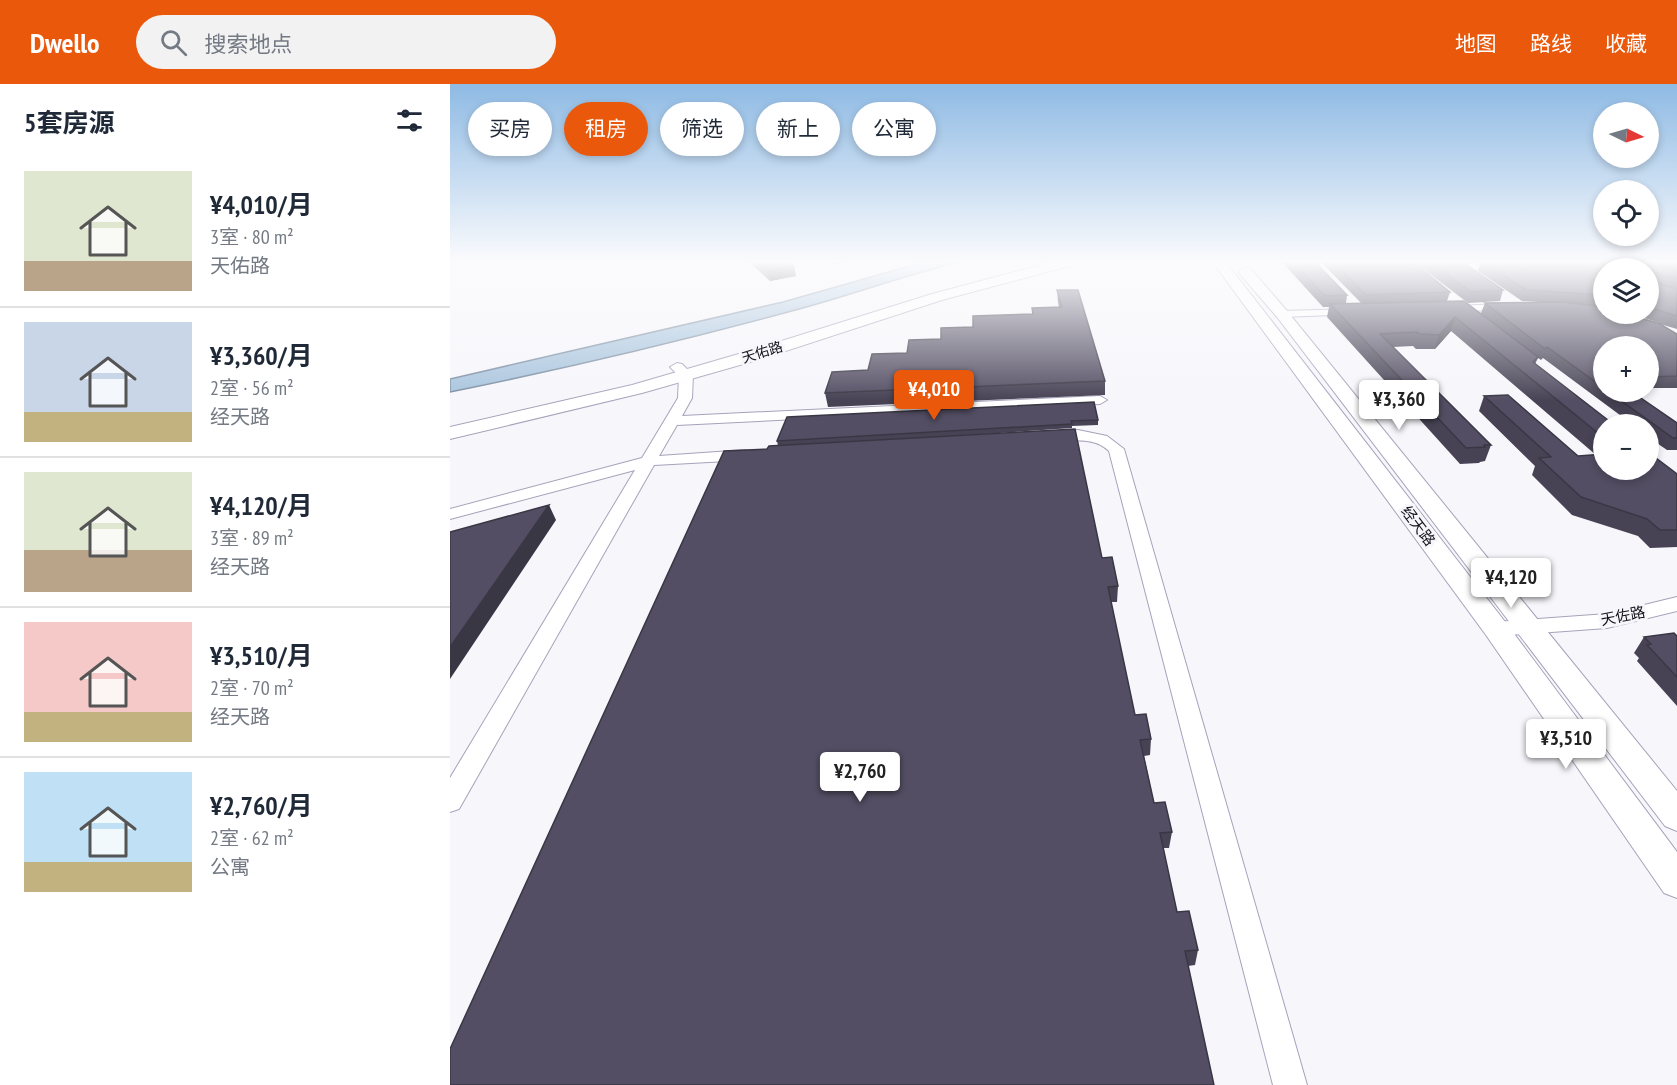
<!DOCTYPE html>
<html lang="zh">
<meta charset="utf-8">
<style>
body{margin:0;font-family:"PT Sans Narrow","Noto Sans SC",sans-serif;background:#f2f2f3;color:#1f2937;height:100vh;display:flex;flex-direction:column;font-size:22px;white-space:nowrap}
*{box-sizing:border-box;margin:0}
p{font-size:20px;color:#747a83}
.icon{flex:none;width:33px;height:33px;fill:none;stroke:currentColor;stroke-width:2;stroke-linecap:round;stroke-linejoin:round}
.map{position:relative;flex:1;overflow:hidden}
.sheet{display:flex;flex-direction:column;background:#fff;width:450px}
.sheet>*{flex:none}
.banner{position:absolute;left:18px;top:18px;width:570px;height:54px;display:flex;gap:12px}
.needle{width:39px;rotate:95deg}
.tools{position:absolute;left:1143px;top:18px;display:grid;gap:12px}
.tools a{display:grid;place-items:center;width:66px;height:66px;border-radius:50%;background:#fff;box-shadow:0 3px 9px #0003;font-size:30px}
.price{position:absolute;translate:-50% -51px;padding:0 14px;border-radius:6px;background:#fff;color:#222;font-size:20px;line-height:39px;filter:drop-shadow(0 2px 3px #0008)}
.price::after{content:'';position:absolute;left:50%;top:36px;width:18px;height:14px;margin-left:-9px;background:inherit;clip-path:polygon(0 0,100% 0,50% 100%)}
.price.selected{background:#ea580c;color:#fff}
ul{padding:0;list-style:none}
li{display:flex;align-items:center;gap:18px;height:150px;padding:0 24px}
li+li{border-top:2px solid #e0e1e3}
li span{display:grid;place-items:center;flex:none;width:168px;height:120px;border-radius:0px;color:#555}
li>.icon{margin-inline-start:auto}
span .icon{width:72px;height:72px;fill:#fffc;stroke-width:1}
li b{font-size:26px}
h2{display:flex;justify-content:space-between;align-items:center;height:72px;padding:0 24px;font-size:26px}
.chip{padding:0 21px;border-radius:27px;background:#fff;box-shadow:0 3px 9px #0003;font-size:21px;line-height:54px}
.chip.selected{background:#ea580c;color:#fff}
header{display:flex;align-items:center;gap:36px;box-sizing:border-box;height:84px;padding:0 30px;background:#ea580c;color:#fff}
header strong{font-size:28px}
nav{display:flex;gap:33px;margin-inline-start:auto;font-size:21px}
.search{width:420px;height:54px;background:#f2f2f3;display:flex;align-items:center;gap:15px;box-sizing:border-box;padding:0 21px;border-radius:33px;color:#747a83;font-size:22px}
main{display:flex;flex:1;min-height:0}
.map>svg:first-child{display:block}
</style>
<header>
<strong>Dwello</strong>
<div class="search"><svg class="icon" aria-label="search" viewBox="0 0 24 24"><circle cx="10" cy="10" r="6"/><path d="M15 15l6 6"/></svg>搜索地点</div>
<nav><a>地图</a><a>路线</a><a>收藏</a></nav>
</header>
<main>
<section class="sheet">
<h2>5套房源<svg class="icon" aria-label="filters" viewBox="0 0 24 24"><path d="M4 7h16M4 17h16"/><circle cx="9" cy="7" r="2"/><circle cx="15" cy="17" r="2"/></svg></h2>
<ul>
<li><span style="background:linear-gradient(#dfe7d0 75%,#b9a48a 0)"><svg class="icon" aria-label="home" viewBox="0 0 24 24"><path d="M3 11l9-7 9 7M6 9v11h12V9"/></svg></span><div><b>¥4,010/月</b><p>3室 · 80 m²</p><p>天佑路</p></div></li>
<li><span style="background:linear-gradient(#c9d6e8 75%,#c2b280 0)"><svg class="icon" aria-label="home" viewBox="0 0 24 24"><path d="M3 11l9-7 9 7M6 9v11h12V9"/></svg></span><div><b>¥3,360/月</b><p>2室 · 56 m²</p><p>经天路</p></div></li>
<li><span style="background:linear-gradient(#dfe7d0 65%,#b9a48a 0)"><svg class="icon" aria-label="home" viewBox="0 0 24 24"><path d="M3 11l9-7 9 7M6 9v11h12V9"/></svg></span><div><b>¥4,120/月</b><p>3室 · 89 m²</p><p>经天路</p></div></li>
<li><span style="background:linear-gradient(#f6c9c9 75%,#c2b280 0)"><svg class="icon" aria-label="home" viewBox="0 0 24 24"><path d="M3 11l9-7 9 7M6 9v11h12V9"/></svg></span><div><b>¥3,510/月</b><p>2室 · 70 m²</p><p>经天路</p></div></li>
<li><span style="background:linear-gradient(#bfe0f5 75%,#c2b280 0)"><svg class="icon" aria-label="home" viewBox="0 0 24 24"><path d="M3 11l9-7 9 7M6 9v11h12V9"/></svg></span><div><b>¥2,760/月</b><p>2室 · 62 m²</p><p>公寓</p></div></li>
</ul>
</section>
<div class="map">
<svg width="1227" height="1001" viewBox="0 0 1227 1001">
<rect width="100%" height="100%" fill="#f7f6fb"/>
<path fill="#a8c4dd" stroke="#7c8fa3" stroke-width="1.5" d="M477,177H514C454,191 397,213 338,228C227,258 113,285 0,308V295L333,218Z"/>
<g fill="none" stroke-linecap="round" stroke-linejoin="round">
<defs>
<path id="minor" d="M1040,177H1067L1062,180L1013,187L1008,184L1013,181Z
M1060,220L1066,223L1064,225L997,228L991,225L997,222Z
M904,225L908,226V230L832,233L826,230L832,227Z
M227,279L232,280L243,291L242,314L232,332L650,312L657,316L650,320L227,341L209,372L296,366L304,371L296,376L204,381L9,725L0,728V694L185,386L0,435V425L192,374L228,314L229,292L220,283Z
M628,346L657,352L674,365L857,1001H823L659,367C637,346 605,365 593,353L601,348Z
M1227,513V527L1157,544L1046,552L1039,550L1036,545L1039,540L1046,538L1157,530Z"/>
<path id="major" d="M606,177H628L627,180L492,216L311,275L192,309L0,355V343L182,301L299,267L482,210Z
M762,177H775L1056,539L1227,768V814L1214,809L1036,551Z
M795,183L800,184L837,227L1227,707V747L1215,742L827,233L790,190L788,187Z"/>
</defs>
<use href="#minor" stroke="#a7a2ba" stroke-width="2"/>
<use href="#major" stroke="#a7a2ba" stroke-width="2"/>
<use href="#minor" fill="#fff" fill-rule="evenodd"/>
<use href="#major" fill="#fff" fill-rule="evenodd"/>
</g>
<path fill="#474355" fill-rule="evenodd" d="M298,177H349L340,179L344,182L346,192L320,197Z
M831,177H864L897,211L896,219H911L870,177H962L1000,208L997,217L1031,229L1035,219L1090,218L1072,217L1028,187L1031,177H1227V245L1210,240L1227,250V304H1198V262H1154V308H1182L1227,354V366H1217L1198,353V340H1182L1093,274L1091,276L1088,274L1085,280L1154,340V386L1227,390V463L1200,464L1188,452L1122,431L1082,391L1085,382L1029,327L1034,312L1128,372L1146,371L1001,247L985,265H966L963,262L943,263L1041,361L1035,377L1030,378L1029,379L1010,380L877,233L879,223H873ZM1154,184H1198V230H1154ZM1179,230H1183L1209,239Z
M963,177H1011L1053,206L1050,217L1018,219Z
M607,206L655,297V311L378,323L375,309L418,286L457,269L523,243L582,230V224H609L608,218Z
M644,318L648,336V341L622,342V344L490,353L652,474L668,502L667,518H661L685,631L701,655L700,671L694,672L704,719L722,748L719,764H713L727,828L748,866L745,881L738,882L317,365L328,362L327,357Z
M1227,552V622L1187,577L1189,574L1184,569L1194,553Z"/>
<path fill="#3a3745" d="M382,177H400L382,181Z
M344,182L346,192L320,197L318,187Z
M1005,233L1001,247L985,265L989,251Z
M99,421L106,436L0,595V563Z"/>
<path fill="#534e63" stroke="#3a3745" stroke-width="1.5" d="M307,177H338L344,182L318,187Z
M842,177H864L897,211L875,212Z
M882,177H962L1000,208L916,211Z
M979,177H1011L1053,206L1021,208Z
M1031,177H1141L1159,184H1154V211L1076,206Z
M1159,177H1201L1202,179L1227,186V195L1203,188L1200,191L1201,198L1227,205V232L1198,223V184H1160Z
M607,206H628L655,297L375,309L382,288L418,286L422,270L457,269L459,256L491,255V244L523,243V232L583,230L582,224L612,223Z
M1014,217L1088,273L1083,278L1163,340H1154V354L1005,233L989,251L970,250L967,248L930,250L1041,361H1034L1035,363L1016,364L880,220Z
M1113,218L1154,223V230H1177L1210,240L1227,250V292L1198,293V262H1154V304L1097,263L1095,265L1035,219Z
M1159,308H1182L1227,339V354H1223Z
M1058,311L1128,372L1154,370V386H1198V368L1227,390V446H1210L1197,435L1131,413L1089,374L1101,373L1034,312Z
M644,318L648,336L621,337L622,340L327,357L337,333Z
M625,345L652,474L662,473L668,502L658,503L685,631L696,630L701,655L690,656L704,719L715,718L722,748L710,749L727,828L739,827L748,866L735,867L764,1001H0V965L274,367L317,365L319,362Z
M99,421L0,563V448Z
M1224,549L1227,552V593L1197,561L1201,560L1194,553Z"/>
<linearGradient id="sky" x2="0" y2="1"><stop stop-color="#8ebae4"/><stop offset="0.56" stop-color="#fbfbfd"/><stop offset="1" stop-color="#fbfbfd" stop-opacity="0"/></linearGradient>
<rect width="1227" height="317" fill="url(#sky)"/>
<g text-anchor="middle" stroke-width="6" stroke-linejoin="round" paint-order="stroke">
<g font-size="14" fill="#14121b" stroke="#f7f6fb">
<text transform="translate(312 268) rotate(-17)" y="5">天佑路</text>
</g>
<g font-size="15" fill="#14121b" stroke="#f7f6fb">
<text transform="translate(968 442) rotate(53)" y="5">经天路</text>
<text transform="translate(1173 532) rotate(-11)" y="5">天佐路</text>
</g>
</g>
</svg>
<div class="tools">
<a><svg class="needle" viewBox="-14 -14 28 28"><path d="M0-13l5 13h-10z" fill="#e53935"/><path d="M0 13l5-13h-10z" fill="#747a83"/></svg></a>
<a><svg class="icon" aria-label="locate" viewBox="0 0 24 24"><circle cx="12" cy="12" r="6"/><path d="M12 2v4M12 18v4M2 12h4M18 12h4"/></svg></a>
<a><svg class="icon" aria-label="layers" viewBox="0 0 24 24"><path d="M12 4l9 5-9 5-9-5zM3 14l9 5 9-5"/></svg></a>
<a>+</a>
<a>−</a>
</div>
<b class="price selected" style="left:484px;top:337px">¥4,010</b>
<b class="price" style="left:949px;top:347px">¥3,360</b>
<b class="price" style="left:1061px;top:525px">¥4,120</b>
<b class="price" style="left:1116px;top:686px">¥3,510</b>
<b class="price" style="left:410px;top:719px">¥2,760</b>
<div class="banner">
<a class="chip">买房</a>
<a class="chip selected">租房</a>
<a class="chip">筛选</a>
<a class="chip">新上</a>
<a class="chip">公寓</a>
</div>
</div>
</main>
